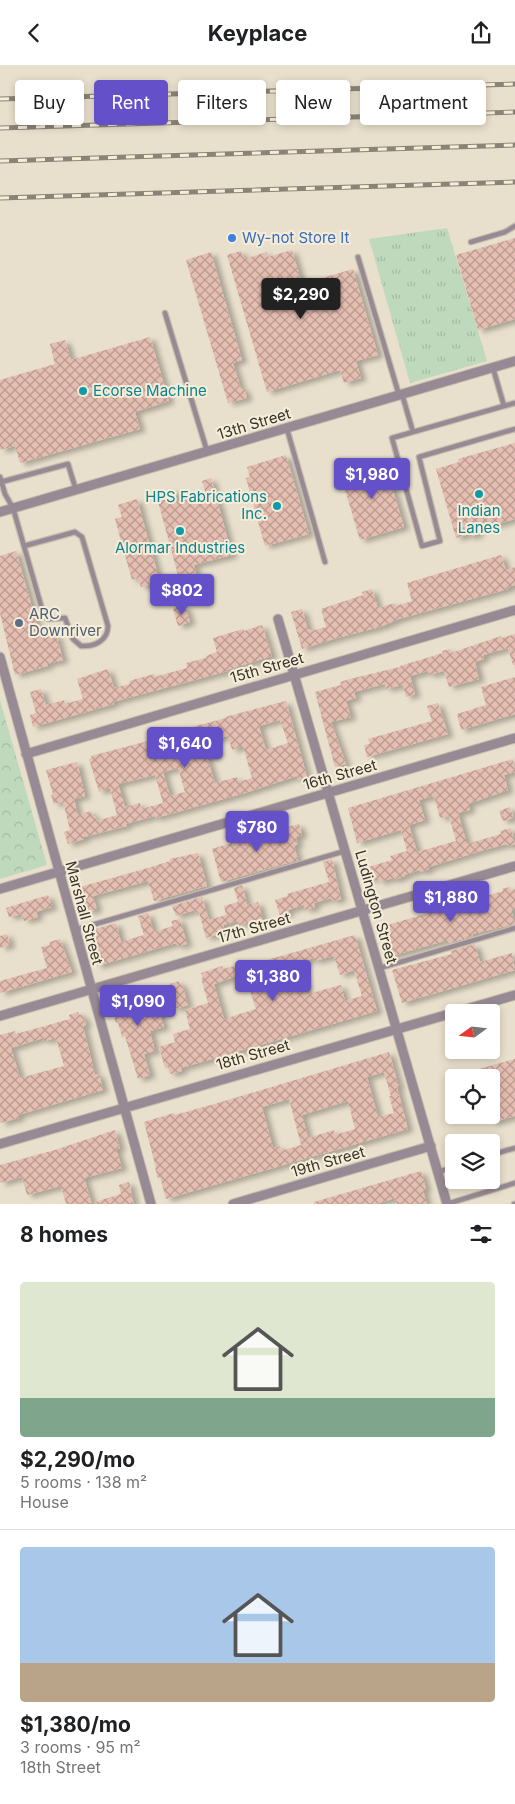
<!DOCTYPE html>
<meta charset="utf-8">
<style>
body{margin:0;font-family:Inter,sans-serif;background:#f2f2f2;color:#202124;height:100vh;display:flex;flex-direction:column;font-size:19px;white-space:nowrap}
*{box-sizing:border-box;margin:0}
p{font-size:16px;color:#757577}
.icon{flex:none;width:28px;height:28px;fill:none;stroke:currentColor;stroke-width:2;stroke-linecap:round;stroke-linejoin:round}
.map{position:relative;height:1139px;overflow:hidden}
.drawer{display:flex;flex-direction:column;background:#fff;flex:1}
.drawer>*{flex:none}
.top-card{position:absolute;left:15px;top:15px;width:485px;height:45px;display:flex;gap:10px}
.needle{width:32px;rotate:255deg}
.controls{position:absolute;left:445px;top:939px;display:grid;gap:10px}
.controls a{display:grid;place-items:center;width:55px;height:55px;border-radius:5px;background:#fff;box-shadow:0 2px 8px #0003;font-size:25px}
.price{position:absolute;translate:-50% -42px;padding:0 11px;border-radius:5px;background:#6451ca;color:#fff;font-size:16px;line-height:32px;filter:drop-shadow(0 1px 2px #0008)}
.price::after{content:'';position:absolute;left:50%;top:30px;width:15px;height:11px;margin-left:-8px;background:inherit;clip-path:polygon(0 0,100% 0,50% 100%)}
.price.selected{background:#222;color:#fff}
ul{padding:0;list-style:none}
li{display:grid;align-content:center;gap:10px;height:265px;padding:0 20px}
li+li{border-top:1px solid #e0e0e0}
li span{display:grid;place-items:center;height:155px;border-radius:5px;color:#555}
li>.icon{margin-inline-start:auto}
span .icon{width:90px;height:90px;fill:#fffc;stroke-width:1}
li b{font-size:21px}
h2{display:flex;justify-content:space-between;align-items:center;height:60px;padding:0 20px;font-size:21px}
.pill{padding:0 18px;border-radius:5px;background:#fff;box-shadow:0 2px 8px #0003;font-size:18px;line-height:45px}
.pill.selected{background:#6451ca;color:#fff}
header{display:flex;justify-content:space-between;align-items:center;height:65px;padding:0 20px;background:#fff;font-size:22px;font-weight:700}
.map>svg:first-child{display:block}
</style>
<header><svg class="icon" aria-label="back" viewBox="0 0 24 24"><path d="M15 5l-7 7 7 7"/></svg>Keyplace<svg class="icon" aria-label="share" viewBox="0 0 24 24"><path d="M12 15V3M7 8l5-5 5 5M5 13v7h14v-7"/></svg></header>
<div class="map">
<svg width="515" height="1139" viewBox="0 0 515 1139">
<defs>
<pattern id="grass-tufts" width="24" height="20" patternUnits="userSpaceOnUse" patternTransform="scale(1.25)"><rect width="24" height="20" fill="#bfd9bd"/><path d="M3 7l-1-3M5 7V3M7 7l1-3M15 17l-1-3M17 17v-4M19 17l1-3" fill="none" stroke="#a5bba3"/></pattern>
<pattern id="forest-crowns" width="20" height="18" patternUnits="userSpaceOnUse" patternTransform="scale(1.25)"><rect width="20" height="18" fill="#bfd9bd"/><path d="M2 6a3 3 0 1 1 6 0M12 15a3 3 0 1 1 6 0" fill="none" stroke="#a5bba3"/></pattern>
<pattern id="building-cross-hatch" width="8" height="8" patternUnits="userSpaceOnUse" patternTransform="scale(1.25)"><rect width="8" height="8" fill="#e5beb1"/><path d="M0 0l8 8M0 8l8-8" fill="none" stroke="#ba9b90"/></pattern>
<filter id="shadow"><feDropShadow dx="5.5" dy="3" stdDeviation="2.5" flood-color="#0004"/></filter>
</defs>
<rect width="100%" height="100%" fill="#e8dfcc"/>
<path fill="url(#grass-tufts)" d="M447,163L487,296L410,318L369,174Z"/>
<path fill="url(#forest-crowns)" d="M0,635L47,800L0,814Z"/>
<path fill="url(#building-cross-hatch)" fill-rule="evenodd" filter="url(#shadow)" d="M515,173V254L478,265L456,190Z
M292,185L302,219L353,204L378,290L356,296L361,313L344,318L340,305L267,327L227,190L241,186L244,194L267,187L268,192Z
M211,187L242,295L233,298L241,324L244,323L247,333L228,338L186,195Z
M150,272L169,336L135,347L140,364L20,398L15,381L0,385V315L55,299L50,279L65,275L71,295Z
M515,378V454L477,465L478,469L470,472L469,469L456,473L436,404L459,397L458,394Z
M286,390L309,469L265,481L246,413L250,412L247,402Z
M384,395L404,462L360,475L340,408Z
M211,413L232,490L194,500L198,516L181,521L156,429L174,424L177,437L206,429L202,416Z
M137,434L160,517L141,522L138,513L132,515L115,454L122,452L118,440Z
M16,486L41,574L56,569L63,595L47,599L48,601L15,610L0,548V491Z
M501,490L506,505L515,502V520L507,523L508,524L399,554L380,562L337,573L302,584L291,547L302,544L308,565L310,564L311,566L326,562L321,544L363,530L362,527L372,524L378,543L395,538L396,541L412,536L407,518Z
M185,540L190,557L178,561L173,544Z
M262,560L272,591L227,605L228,606L113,637L114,639L93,645L33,662L30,650L36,648L30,627L41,624L46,640L64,635L65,639L83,634L77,614L108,604L114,623L130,619L129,616L154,609L155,612L187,603L186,598L206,593V591L217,587L213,573L243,564L244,566Z
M515,569V600H513L508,583L483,590L484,594L475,597L479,614L449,622L444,606L429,610L428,606L410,611L415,629L406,632L403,620L386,624L385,619L354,627L356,633L346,636L351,652L331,657L346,699L335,702L315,627L341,620L340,617L350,614L400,602V601L443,588L442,586L450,584L451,588L501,571L502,573Z
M515,612V649L461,665L457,649L486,640L481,622Z
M286,636L307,712L298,715L297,711L245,728L156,753L155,751L126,759L127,761L84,772V774L68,779L64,767L70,765L63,737L54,739L51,730L53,729L46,705L77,697L85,731L74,734L78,750L91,746L92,751H95L97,756L117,750L110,723L99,727L89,694L92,693L91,691L163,672L162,670L226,653L225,652ZM280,655L288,678L266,685L259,661ZM228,671L232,685L243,681L252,713L238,717L237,712L215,718L207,692L217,689L213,675ZM178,703L185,727L170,731L163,707ZM155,710L163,738L141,744L140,738L125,742L118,719Z
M438,638L448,669L367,692L364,680L370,679L368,674L432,656L427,641Z
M513,694L515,707L504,710L508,725L468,739L470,745L458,748L467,779L501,769L500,766L511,763L515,779L508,781L507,779L484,785L429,802V804L421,807L420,805L404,810L405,811L394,815L393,813L379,817L378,812L369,815L365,803L392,795L390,791L407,786L401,765L357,778L348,743ZM434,731L440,753L449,751L456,776L417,787L409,760L425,755L419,735Z
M510,742L514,753L503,756L499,746Z
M299,759L302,770L296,772L298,779L294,781L298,795L221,817L212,784L260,769V768L277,765Z
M198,788L207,821L154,836L148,816L93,831L97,844L87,847L80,822L148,803L170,796V794Z
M332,794L341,834L333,836L331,833L314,838L315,842L305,845L304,840L288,845L289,848L280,851L275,835L288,831L287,829L329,817L323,797Z
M242,820L247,840L258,837L263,856L254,859L252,856L239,860L238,856L223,860L225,865L215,868L216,870L206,873L199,847L196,848L195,845L176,851L172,841L202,832L209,855L226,850L224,841L238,837L234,823Z
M510,822L511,826L515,824V843L511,845L515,859L472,869L473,871L449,878L448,875L388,892L386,884H388L381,862L503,826L502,824Z
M48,830L52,842L36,847L38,852L24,856L22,849L9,852L6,843Z
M148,848L154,867L173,861L171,856L180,854L187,879L178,881L176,878L97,901L88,866L116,858L121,877L140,871L144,870L138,851Z
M7,869L10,880L0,883V871Z
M355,870L377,946L181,1003L182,1006L170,1009L168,1002L165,1003L159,982L175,977L173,969L190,964L185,945L208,938L201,913H203L201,908L222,901L223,904L238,900L237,897L244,895L246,901ZM334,891L340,910L354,905L362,931L345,936L341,920L308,929L299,898L314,893L315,896ZM237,911L238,915L246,913L256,944L224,954L214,919Z
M60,874L72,907L0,928V916L47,903L41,882L50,880L49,877Z
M475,879L480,897L512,888L515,905L402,938L392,905L452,889L451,886Z
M179,916L180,920L182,919L188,940L174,944L168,923L171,922L170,919Z
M153,925L164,962L150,966L155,986L144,989L150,1010L138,1014L125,971L122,972L118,957L116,958L110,938Z
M78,947L79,950H83L86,960L83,961L95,1010L99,1009L103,1025L18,1050L19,1053L0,1058V970L15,966L16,969L70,954L69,950ZM43,973L44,976L56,973L64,1001L20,1013L11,983Z
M389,987L399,1022H397L408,1064L166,1134L160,1112L158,1113L155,1103H156L144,1057L174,1048L175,1050L211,1040ZM384,1007L391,1031H389L394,1048L378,1052L367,1012ZM289,1034L301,1080L281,1086L280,1081L273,1083L262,1042ZM348,1036L355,1064L335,1070L334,1065L308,1073L302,1050Z
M515,994V1051L491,1058V1012H477L475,1005Z
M115,1065L120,1083L116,1084L122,1103L84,1113L92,1139H66L61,1121L27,1130L22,1112L0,1118V1100L55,1085Z
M421,1106L426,1124L423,1125L427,1139H397L395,1133L376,1139H314V1137Z
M129,1117L134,1139H95V1137L121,1129L119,1120Z"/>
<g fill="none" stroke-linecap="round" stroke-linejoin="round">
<defs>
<path id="lane" d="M471,177L505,167L515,161
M358,192L399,330
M165,248L207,386
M493,303L504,341L515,338
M402,329L413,367
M504,341L392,373L422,481L440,476L419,392L515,364
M287,364L325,497
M0,412L5,429L13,443L44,551L48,554L65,553L73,574L81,581C95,582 108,575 108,561L82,472L75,467L24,481
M1,417L68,399L76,425
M75,865L345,786
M380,903L515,863
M491,1090L515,1083
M438,1107L454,1102
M447,1139L515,1118
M514,1139H515"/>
<path id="street" d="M0,447L515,296
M278,554L447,1139
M0,592L151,1139
M26,689L515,545
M0,824L515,673
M0,951L515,801
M0,1079L515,930
M233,1139L431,1081"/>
</defs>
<use href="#lane" stroke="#c4bdac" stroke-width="7"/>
<use href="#street" stroke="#c4bdac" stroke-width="11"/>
<use href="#lane" stroke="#988a94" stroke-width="4.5"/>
<use href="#street" stroke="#988a94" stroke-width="9"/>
<defs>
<path id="rail" d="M0,34L515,19
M0,63L515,47
M0,96L515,80
M0,133L515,117"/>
</defs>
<use href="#rail" stroke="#8a8477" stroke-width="5"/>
<use href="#rail" stroke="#f6edd9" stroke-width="3" stroke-dasharray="9" stroke-linecap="butt"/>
</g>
<circle fill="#3f7fe0" stroke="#f6edd9" stroke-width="2" cx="232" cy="173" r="5"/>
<g fill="#0f9aa8" stroke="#f6edd9" stroke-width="2">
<circle cx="83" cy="326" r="5"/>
<circle cx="479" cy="429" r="5"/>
<circle cx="277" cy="441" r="5"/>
<circle cx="180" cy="466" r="5"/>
</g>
<circle fill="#5c6f8a" stroke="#f6edd9" stroke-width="2" cx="19" cy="558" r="5"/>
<g text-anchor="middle" stroke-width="4" stroke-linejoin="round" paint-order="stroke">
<g font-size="15" fill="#366cbe" stroke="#f6edd9" text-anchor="start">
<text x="242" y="178">Wy-not Store It</text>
</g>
<g font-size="15" fill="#0d838f" stroke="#f6edd9">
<text x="93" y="331" text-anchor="start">Ecorse Machine</text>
<text x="267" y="437" text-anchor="end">HPS Fabrications<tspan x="267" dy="17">Inc.</tspan></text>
<text x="479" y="451">Indian<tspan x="479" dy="17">Lanes</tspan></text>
<text x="180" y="488">Alormar Industries</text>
</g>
<g font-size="15" fill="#36332b" stroke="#f6edd9">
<text transform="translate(254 359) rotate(-17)" y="5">13th Street</text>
<text transform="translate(267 603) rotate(-16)" y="5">15th Street</text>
<text transform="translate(340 710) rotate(-16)" y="5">16th Street</text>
<text transform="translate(376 842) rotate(74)" y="5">Ludington Street</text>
<text transform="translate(84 848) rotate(75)" y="5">Marshall Street</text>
<text transform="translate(254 863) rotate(-16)" y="5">17th Street</text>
<text transform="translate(253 990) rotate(-16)" y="5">18th Street</text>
<text transform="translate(328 1097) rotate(-16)" y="5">19th Street</text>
</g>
<g font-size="15" fill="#4e5e75" stroke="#f6edd9" text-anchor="start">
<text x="29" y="554">ARC<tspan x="29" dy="17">Downriver</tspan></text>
</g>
</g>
</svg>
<div class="controls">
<a><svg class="needle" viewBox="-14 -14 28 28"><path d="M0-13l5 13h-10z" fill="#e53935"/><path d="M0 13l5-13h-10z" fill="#757577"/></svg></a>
<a><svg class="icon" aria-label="locate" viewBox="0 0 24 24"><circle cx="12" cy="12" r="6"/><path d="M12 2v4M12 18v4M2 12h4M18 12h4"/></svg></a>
<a><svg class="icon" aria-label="layers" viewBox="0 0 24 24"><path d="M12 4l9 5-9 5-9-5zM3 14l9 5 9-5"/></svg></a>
</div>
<b class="price selected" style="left:301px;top:255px">$2,290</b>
<b class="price" style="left:372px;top:435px">$1,980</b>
<b class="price" style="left:182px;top:551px">$802</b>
<b class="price" style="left:185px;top:704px">$1,640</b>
<b class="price" style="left:257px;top:788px">$780</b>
<b class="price" style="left:451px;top:858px">$1,880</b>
<b class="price" style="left:273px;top:937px">$1,380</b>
<b class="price" style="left:138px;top:962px">$1,090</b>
<div class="top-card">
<a class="pill">Buy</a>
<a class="pill selected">Rent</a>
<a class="pill">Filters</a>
<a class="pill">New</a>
<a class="pill">Apartment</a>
</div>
</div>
<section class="drawer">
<h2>8 homes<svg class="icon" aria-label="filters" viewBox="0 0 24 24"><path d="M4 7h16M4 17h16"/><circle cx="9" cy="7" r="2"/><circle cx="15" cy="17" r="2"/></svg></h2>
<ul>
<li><span style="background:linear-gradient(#dfe7d0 75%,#7fa58c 0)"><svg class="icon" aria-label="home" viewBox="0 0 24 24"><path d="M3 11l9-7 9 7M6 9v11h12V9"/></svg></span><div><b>$2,290/mo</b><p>5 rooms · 138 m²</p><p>House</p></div></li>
<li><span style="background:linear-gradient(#a9c7e8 75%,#b9a48a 0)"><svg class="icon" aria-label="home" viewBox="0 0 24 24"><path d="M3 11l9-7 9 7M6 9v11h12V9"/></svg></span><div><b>$1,380/mo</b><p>3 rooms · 95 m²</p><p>18th Street</p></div></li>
</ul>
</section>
